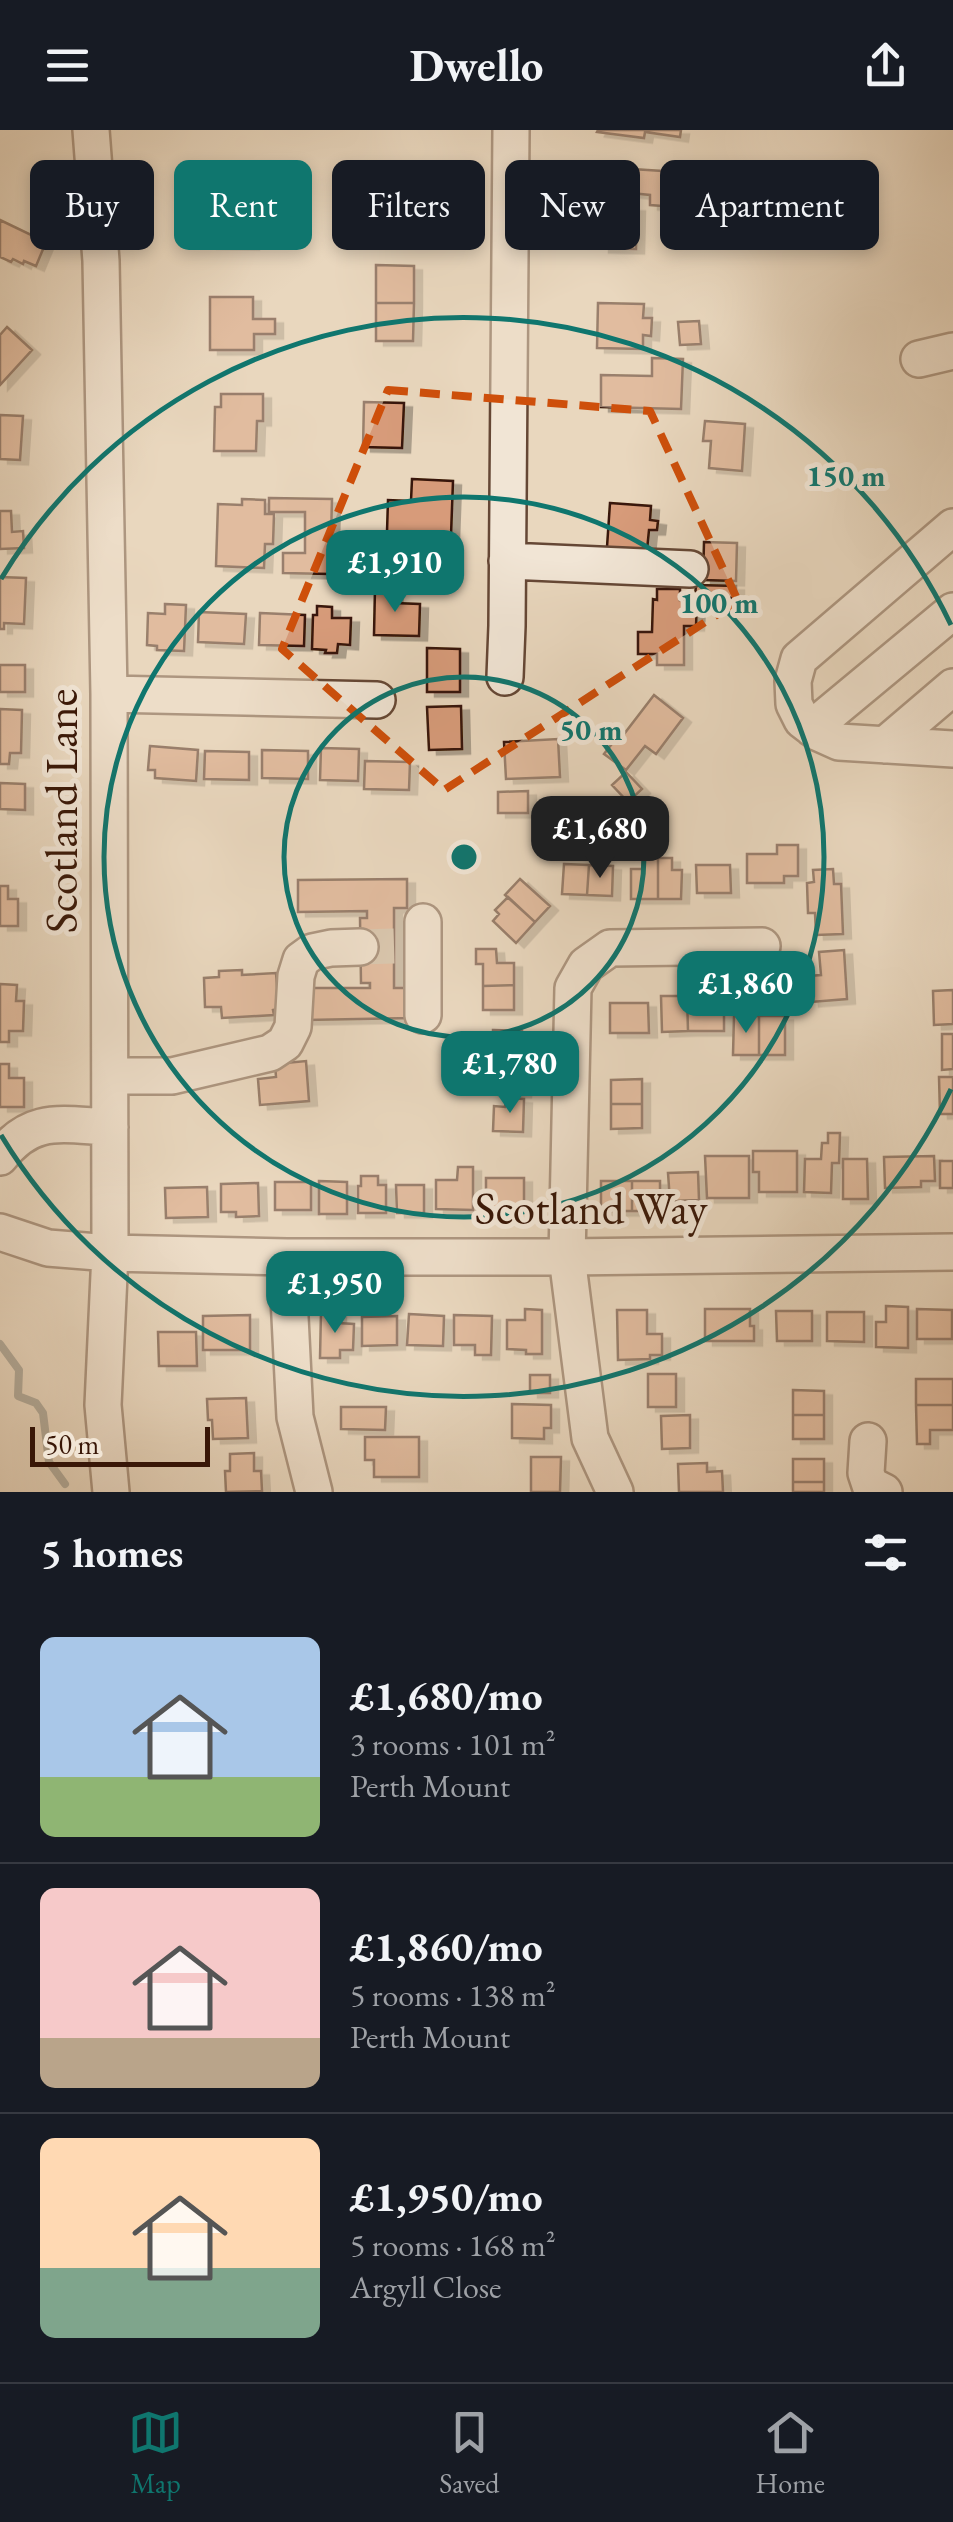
<!DOCTYPE html>
<meta charset="utf-8">
<style>
body{margin:0;font-family:"EB Garamond",serif;background:#242831;color:#f1f3f6;height:100vh;display:flex;flex-direction:column;font-size:38px;white-space:nowrap}
*{box-sizing:border-box;margin:0}
p{font-size:32px;color:#9ea1a6}
.icon{flex:none;width:55px;height:55px;fill:none;stroke:currentColor;stroke-width:2;stroke-linecap:round;stroke-linejoin:round}
.map{position:relative;height:1362px;overflow:hidden}
.side{display:flex;flex-direction:column;background:#171b24;flex:1}
.side>*{flex:none}
.banner{position:absolute;left:30px;top:30px;width:895px;height:90px;display:flex;gap:20px}
.scale{position:absolute;left:30px;bottom:25px;width:180px;box-sizing:border-box;padding-left:10px;border:5px solid #391707;border-top:0;font-size:28px;line-height:35px;white-space:nowrap;color:#391707;-webkit-text-stroke:8px #f1e5d5;paint-order:stroke}
.price{position:absolute;translate:-50% -85px;padding:0 22px;border-radius:20px;background:#0f766e;color:#fff;font-size:32px;line-height:65px;filter:drop-shadow(0 2px 5px #0008)}
.price::after{content:'';position:absolute;left:50%;top:60px;width:30px;height:22px;margin-left:-15px;background:inherit;clip-path:polygon(0 0,100% 0,50% 100%)}
.price.on{background:#222;color:#fff}
ul{padding:0;list-style:none}
li{display:flex;align-items:center;gap:30px;height:250px;padding:0 40px}
li+li{border-top:2px solid #363941}
li span{display:grid;place-items:center;flex:none;width:280px;height:200px;border-radius:15px;color:#555}
li>.icon{margin-inline-start:auto}
span .icon{width:120px;height:120px;fill:#fffc;stroke-width:1}
li b{font-size:42px}
h2{display:flex;justify-content:space-between;align-items:center;height:120px;padding:0 40px;font-size:42px}
.tag{padding:0 35px;border-radius:15px;background:#171b24;box-shadow:0 5px 15px #0003;font-size:35px;line-height:90px}
.tag.on{background:#0f766e;color:#fff}
header{display:flex;justify-content:space-between;align-items:center;height:130px;padding:0 40px;background:#171b24;font-size:45px;font-weight:700}
.dock{display:flex;justify-content:space-around;align-items:center;height:140px;border-top:2px solid #363941;background:#171b24;font-size:28px;color:#9ea1a6}
.dock a{display:grid;justify-items:center;gap:5px}
.dock .on{color:#0f766e}
.map>svg:first-child{display:block}
</style>
<header><svg class="icon" aria-label="menu" viewBox="0 0 24 24"><path d="M4 6h16M4 12h16M4 18h16"/></svg>Dwello<svg class="icon" aria-label="share" viewBox="0 0 24 24"><path d="M12 15V3M7 8l5-5 5 5M5 13v7h14v-7"/></svg></header>
<div class="map">
<svg width="953" height="1362" viewBox="0 0 953 1362">
<defs>
<filter id="shadow"><feDropShadow dx="8" dy="4.5" stdDeviation="0" flood-color="#0004"/></filter>
</defs>
<rect width="100%" height="100%" fill="#e9d7be"/>
<filter id="stains"><feTurbulence type="fractalNoise" baseFrequency=".002" numOctaves="4"/><feColorMatrix values="0 0 0 0 .2 0 0 0 0 .09 0 0 0 0 .02 0 0 0 .5 -.17"/></filter>
<radialGradient id="worn" r=".72"><stop offset=".6" stop-color="#630" stop-opacity="0"/><stop offset="1" stop-color="#630" stop-opacity=".3"/></radialGradient>
<g fill="none" stroke-linecap="round" stroke-linejoin="round">
<path stroke="#737871" stroke-width="8" d="M0,1214L19,1240L18,1266L36,1273L43,1283L49,1332L65,1354"/>
</g>
<path fill="#d79b7a" stroke="#391707" stroke-width="2.5" filter="url(#shadow)" d="M598,0H681L680,7L645,2L644,8L597,2Z
M376,35H417L416,73L375,72Z
M632,39L678,42L676,77L650,75V65L630,63Z
M217,48H252L251,115L209,114L210,68H217Z
M375,72L416,73L415,111L374,110Z
M602,76L637,77L636,119L601,118Z
M0,90L46,112L36,136L24,131L23,134L13,129L11,132L0,127Z
M376,135L414,136V173H376Z
M210,167H253V189H275V204H254V220H210Z
M376,173H414L413,211H376Z
M598,173L644,174L643,188H652L651,206L643,205V219L597,218Z
M699,191L701,214L680,215L678,192Z
M7,197L32,220L0,255V205Z
M652,228L683,229L681,279L601,277V245L652,246Z
M221,264H263V291H257L256,321H214L215,277H221Z
M364,272L404,273L402,318L363,317Z
M0,285L23,286L20,330L0,329Z
M705,291L745,294L742,341L709,338L711,311H703Z
M412,349L453,351L450,432L403,430L404,402H387L388,370L411,371Z
M269,368L332,369L330,444L283,443V423H305V382H269Z
M242,369L265,370V384H274L273,414H265L264,438L216,436L218,374L242,375Z
M610,373L651,376L650,390L658,391L657,400H649L647,420L607,417Z
M0,381H11L12,402L23,401L24,418L0,419Z
M704,412L737,413L736,451L703,450Z
M0,447L26,448L24,494L4,493V499H0Z
M696,455L736,456V468L695,467Z
M375,458H395L394,473L420,474L419,506L374,505Z
M657,459H680V470H697L696,496H684V535H657V524H638V502H652L653,469L657,470Z
M165,474L186,475L184,521L157,520V516L147,515L148,483L165,484Z
M317,476L332,477V488H351L350,515L338,514L337,523H325L326,520L312,519L313,485H317Z
M199,482L246,484L244,514L198,512Z
M260,483L305,485L304,516L259,515Z
M427,518L460,519V562H427Z
M0,535H25V562H0Z
M654,565L683,588L656,624L645,616L626,640L604,624L618,606L621,608Z
M461,576L462,619L429,620L427,577Z
M0,579L22,580L21,623H10L9,634H0Z
M558,609L560,647L506,649L504,612Z
M150,616L198,620L196,651L155,648V640H148Z
M321,618L359,619L358,651L320,650Z
M262,620L308,621V649L262,648Z
M205,621L249,622V650L204,649Z
M365,631L410,632L409,660L364,659Z
M626,642L642,659L628,672L612,655Z
M0,653L25,654V680L0,679Z
M528,661V683H498V662Z
M777,715H798V746H784V753H747V724H777Z
M643,728H658V769H631V739H642Z
M658,728H672V740H682L681,769H658Z
M564,734L589,735L587,765L562,764Z
M589,735L613,736L612,766L587,765Z
M696,735H730L731,763H697Z
M833,739L834,754H841L843,804L816,805L815,783H808L807,753L814,752L813,740Z
M407,749V778H394V858H410L411,888L306,890L305,858H370V853H361L360,788H367V781L298,782V750Z
M520,749L550,776L535,792L505,765Z
M0,756H8V769H18V796H0Z
M508,767L535,792L516,813L493,791L499,784L495,780Z
M476,819H496L497,833H514V855L483,856V834H476Z
M844,820L847,869L811,872L809,846L821,845L819,822Z
M242,840V845L276,843L277,856H284L278,879L273,880L274,885L222,888L221,877H205L204,848L219,847V841Z
M0,854L17,855L16,871H24L23,901H9V912H0Z
M514,855V880H483V856Z
M953,860V894L934,895L933,861Z
M661,866H687L688,901L662,902Z
M687,866H709V883L724,882V901H688Z
M610,873H648L649,903H610Z
M734,886H759V925H733Z
M759,886H785V925H759Z
M493,900L522,901L521,925L492,924Z
M942,904H953V939L942,940Z
M306,931L309,971L260,975L258,949L276,947L275,934Z
M0,934H9V948H24V977H0Z
M492,938L525,939L523,963L491,961Z
M939,947H953V984H940Z
M642,949V974H611V950Z
M506,968L524,969L523,1002L493,1001L494,976L505,977Z
M611,974H642V998L611,999Z
M828,1003H840L839,1033H832L831,1063L804,1062L805,1029H821L822,1013H828Z
M753,1021H797V1062H759V1042H753Z
M705,1026H749V1068H707Z
M934,1026L935,1051H921V1057L885,1058L884,1027Z
M843,1029H867L868,1069H843Z
M940,1031H953V1058H940Z
M458,1037H473V1080L436,1079V1050H457Z
M698,1042L699,1070L670,1071L668,1043Z
M361,1046H378V1055H386V1083H358V1056H361Z
M486,1048H524V1078H486Z
M319,1051L347,1052V1084H319Z
M601,1051H632V1081H601Z
M632,1051H660V1074H652V1081H632Z
M275,1052H311V1080H275Z
M258,1053L259,1086L236,1087V1082H221V1054Z
M396,1055H424V1083H397Z
M207,1057L208,1087L166,1088L165,1058Z
M886,1176L908,1177V1218L876,1217V1192H886Z
M525,1179L542,1180V1224H526V1220L507,1219V1190H525Z
M705,1179H750V1196H754V1211H705Z
M917,1179L952,1180V1209H917Z
M617,1180H647V1204H662V1225H650V1229L618,1230Z
M776,1181H812V1211H777Z
M321,1182L338,1183V1193L354,1194L353,1220H340V1228H320Z
M827,1182H864V1212L827,1211Z
M409,1184L444,1186L443,1216L407,1215Z
M250,1185V1220H203V1186Z
M454,1185L492,1186L491,1225H475V1215H454Z
M397,1186V1215L362,1216V1187Z
M158,1202H196L197,1236H159Z
M648,1244H676V1277H648Z
M530,1245H550V1263H530Z
M916,1249H953V1275H916Z
M793,1260L824,1261V1285H793Z
M246,1268L248,1308L213,1309L212,1290H208L207,1269Z
M512,1274L551,1275V1298H544V1309L512,1308Z
M916,1275H953V1300H930V1314H917Z
M341,1277H386L385,1300L341,1299Z
M690,1285V1318L662,1319L661,1286Z
M793,1285H824V1309H793Z
M365,1307H419V1347H374V1330H365Z
M254,1323V1341H261L262,1361L226,1362L225,1341H230V1324Z
M531,1327H561L560,1362H531Z
M793,1329H824V1352H793Z
M707,1333V1342L722,1341L723,1362H679L678,1334Z
M793,1352H824V1362H793Z"/>
<g fill="none" stroke-linecap="round" stroke-linejoin="round">
<path stroke="#c6b199" stroke-width="35" stroke-dasharray="35 18" stroke-linecap="butt" d="M360,817L394,816"/>
<defs>
<path id="minor" d="M91,0L101,131L109,564L110,1123L103,1275L111,1362
M919,229L953,221
M953,397L799,529L793,551L794,574L802,590L819,603L839,612L953,619
M507,431L690,439
M505,547L507,496L511,0
M109,564L377,570
M812,598L953,481
M885,615L953,557
M423,885V792
M110,946H172L270,923L285,913L293,897L296,846L301,830L312,822L331,818L360,817
M0,1027C32,985 62,995 110,997
M0,1102L48,1118L110,1123L287,1127H567L953,1122
M287,1127L295,1287L314,1362
M868,1311L866,1343L870,1355L884,1362
M615,1362L590,1308L567,1127L573,858L586,835L610,818L762,816"/>
</defs>
<use href="#minor" stroke="#654735" stroke-width="40"/>
<use href="#minor" stroke="#f1e5d5" stroke-width="35"/>
</g>
<path d="M0 0H953V1362H0ZM388,260L650,281L738,471L444,660L282,519Z" fill="#e9d7be" fill-opacity=".55" fill-rule="evenodd"/>
<path fill="none" stroke="#ce4f0b" stroke-width="8" stroke-dasharray="20 12" stroke-linejoin="round" d="M388,260L650,281L738,471L444,660L282,519Z"/>
<g fill="none" stroke="#0f766e" stroke-width="5">
<circle cx="464" cy="727" r="180"/>
<circle cx="464" cy="727" r="360"/>
<path d="M951 959A540 540 0 0 1 1 1005M1 449A540 540 0 0 1 951 495"/>
</g>
<g text-anchor="middle" stroke-width="10" stroke-linejoin="round" paint-order="stroke">
<g font-size="45" fill="#391707" stroke="#f1e5d5">
<text transform="translate(61 681) rotate(-90)" y="16">Scotland Lane</text>
<text x="591" y="1094">Scotland Way</text>
</g>
</g>
<circle cx="464" cy="727" r="15" fill="#0f766e" stroke="#f1e5d5" stroke-width="5"/>
<g font-size="30" text-anchor="middle" font-weight="bold" fill="#0f766e" stroke="#f1e5d5" stroke-width="10" stroke-linejoin="round" paint-order="stroke">
<text x="846" y="356">150 m</text>
<text x="719" y="483">100 m</text>
<text x="591" y="610">50 m</text>
</g>
<rect width="100%" height="100%" filter="url(#stains)"/>
<rect width="100%" height="100%" fill="url(#worn)"/>
</svg>
<div class="scale">50 m</div>
<b class="price" style="left:395px;top:485px">£1,910</b>
<b class="price on" style="left:600px;top:751px">£1,680</b>
<b class="price" style="left:746px;top:906px">£1,860</b>
<b class="price" style="left:510px;top:986px">£1,780</b>
<b class="price" style="left:335px;top:1206px">£1,950</b>
<div class="banner">
<a class="tag">Buy</a>
<a class="tag on">Rent</a>
<a class="tag">Filters</a>
<a class="tag">New</a>
<a class="tag">Apartment</a>
</div>
</div>
<section class="side">
<h2>5 homes<svg class="icon" aria-label="filters" viewBox="0 0 24 24"><path d="M4 7h16M4 17h16"/><circle cx="9" cy="7" r="2"/><circle cx="15" cy="17" r="2"/></svg></h2>
<ul>
<li><span style="background:linear-gradient(#a9c7e8 70%,#8fb573 0)"><svg class="icon" aria-label="home" viewBox="0 0 24 24"><path d="M3 11l9-7 9 7M6 9v11h12V9"/></svg></span><div><b>£1,680/mo</b><p>3 rooms · 101 m²</p><p>Perth Mount</p></div></li>
<li><span style="background:linear-gradient(#f6c9c9 75%,#b9a48a 0)"><svg class="icon" aria-label="home" viewBox="0 0 24 24"><path d="M3 11l9-7 9 7M6 9v11h12V9"/></svg></span><div><b>£1,860/mo</b><p>5 rooms · 138 m²</p><p>Perth Mount</p></div></li>
<li><span style="background:linear-gradient(#ffd9b3 65%,#7fa58c 0)"><svg class="icon" aria-label="home" viewBox="0 0 24 24"><path d="M3 11l9-7 9 7M6 9v11h12V9"/></svg></span><div><b>£1,950/mo</b><p>5 rooms · 168 m²</p><p>Argyll Close</p></div></li>
</ul>
</section>
<nav class="dock">
<a class="on"><svg class="icon" aria-label="map" viewBox="0 0 24 24"><path d="M3 6l6-2 6 2 6-2v14l-6 2-6-2-6 2zM9 4v14M15 6v14"/></svg>Map</a>
<a><svg class="icon" aria-label="saved" viewBox="0 0 24 24"><path d="M7 4h10v16l-5-4-5 4z"/></svg>Saved</a>
<a><svg class="icon" aria-label="home" viewBox="0 0 24 24"><path d="M3 11l9-7 9 7M6 9v11h12V9"/></svg>Home</a>
</nav>
